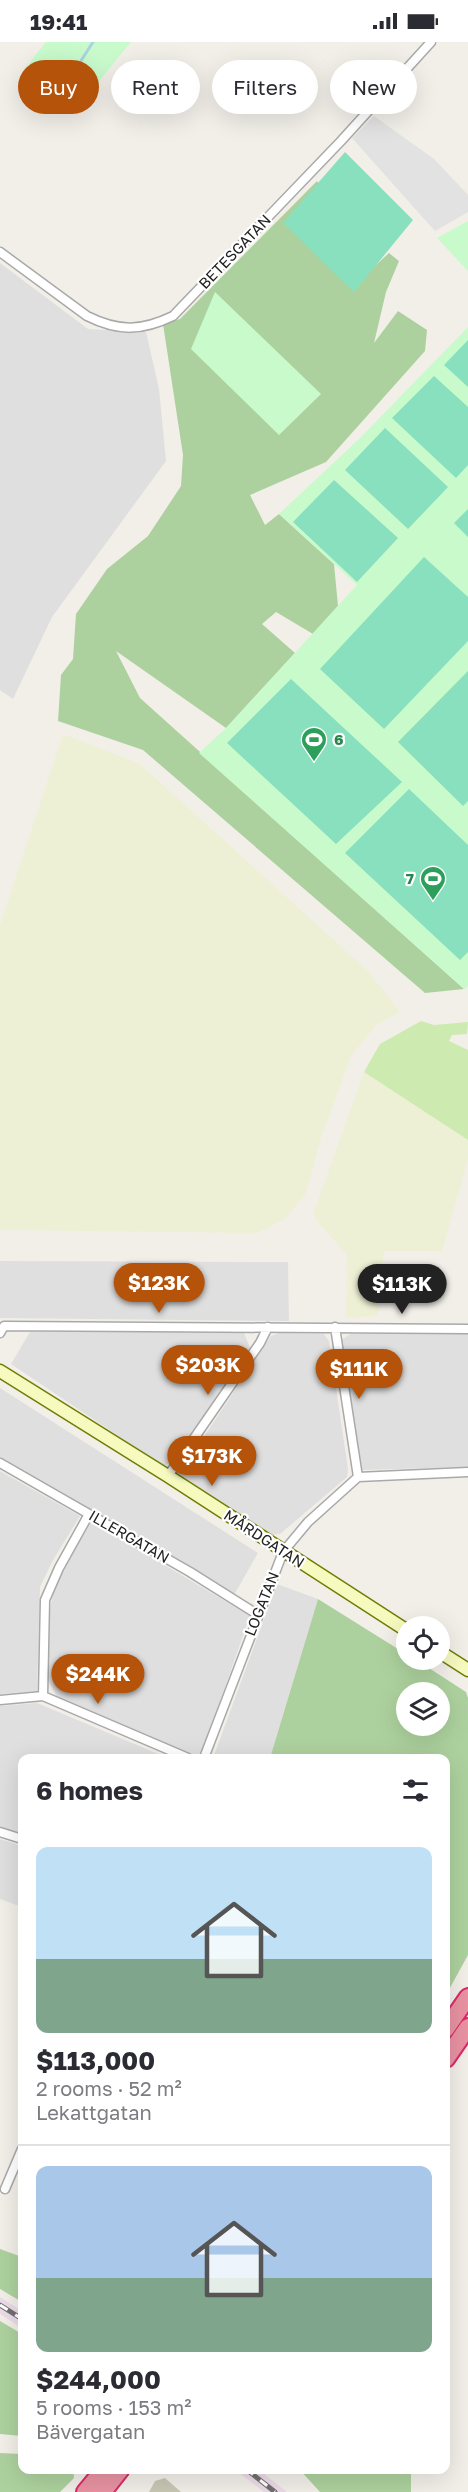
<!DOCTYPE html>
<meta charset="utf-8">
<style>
body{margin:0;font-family:"Golos Text",sans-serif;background:#f2f2f3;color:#2b2b33;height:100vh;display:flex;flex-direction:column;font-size:22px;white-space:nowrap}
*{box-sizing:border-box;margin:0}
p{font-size:20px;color:#7c7c81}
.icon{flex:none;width:33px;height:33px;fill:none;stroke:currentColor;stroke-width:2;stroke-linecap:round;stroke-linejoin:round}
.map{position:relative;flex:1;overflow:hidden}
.panel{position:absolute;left:18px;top:1712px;width:432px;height:720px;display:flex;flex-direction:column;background:#fff;border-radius:12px;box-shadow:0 6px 24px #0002}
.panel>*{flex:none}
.guide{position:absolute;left:18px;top:18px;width:432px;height:54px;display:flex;gap:12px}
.fabs{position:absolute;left:396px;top:1574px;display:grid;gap:12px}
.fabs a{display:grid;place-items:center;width:54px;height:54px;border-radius:50%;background:#fff;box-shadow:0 6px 24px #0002;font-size:30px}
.price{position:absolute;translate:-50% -51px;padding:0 14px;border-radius:21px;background:#b45309;color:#fff;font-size:20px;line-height:39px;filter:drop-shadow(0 2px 3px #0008)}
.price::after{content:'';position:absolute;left:50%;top:36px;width:18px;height:14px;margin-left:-9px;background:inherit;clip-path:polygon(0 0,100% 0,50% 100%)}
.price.current{background:#222;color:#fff}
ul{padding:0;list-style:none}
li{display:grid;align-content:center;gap:12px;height:318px;padding:0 18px}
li+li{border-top:2px solid #e1e1e2}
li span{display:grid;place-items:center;height:186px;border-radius:12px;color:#555}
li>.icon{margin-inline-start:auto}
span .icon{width:108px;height:108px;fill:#fffc;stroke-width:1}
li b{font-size:26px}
h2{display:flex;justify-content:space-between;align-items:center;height:72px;padding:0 18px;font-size:26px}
.pill{padding:0 21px;border-radius:27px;background:#fff;box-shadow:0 6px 24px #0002;font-size:21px;line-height:54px}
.pill.current{background:#b45309;color:#fff}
.status{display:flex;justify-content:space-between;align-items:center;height:42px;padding:0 30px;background:#fff;direction:ltr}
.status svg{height:16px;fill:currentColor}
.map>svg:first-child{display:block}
</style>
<div class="status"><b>19:41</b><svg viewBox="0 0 49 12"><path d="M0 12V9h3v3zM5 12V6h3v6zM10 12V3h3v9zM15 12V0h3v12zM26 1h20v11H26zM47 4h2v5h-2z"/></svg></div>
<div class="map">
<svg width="468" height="2450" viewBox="0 0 468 2450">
<rect width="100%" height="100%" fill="#f2efe9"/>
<path fill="#e0dfdf" d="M0,221L88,287L146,290L159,347L166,419L52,575L13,657L0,648Z
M0,1219L288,1220L289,1279L0,1276Z
M243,1288L250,1306L172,1420L163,1424L11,1322L30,1290Z
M279,1291L324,1292L329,1299L348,1427L347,1435L280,1492L271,1493L179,1432L271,1294Z
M468,1291V1425L362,1428L340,1299L350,1292Z
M0,1346L258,1511L234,1553L0,1418Z
M0,1429L80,1474L52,1520L40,1545L37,1649L0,1652Z
M91,1479L250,1574L200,1716L58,1657L48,1638V1578L54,1547Z
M277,1542L318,1557L270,1716H213Z
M37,1661L168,1716H22V1792L0,1784V1664Z
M0,1797L22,1804V1865L0,1857Z"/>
<path fill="#ebdbe8" d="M0,2255L22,2269V2286L0,2272Z
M234,2427H258L287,2450H264Z"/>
<path fill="#c7c7b4" d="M165,2436L181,2450H149L155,2439Z"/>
<path fill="#eef0d5" d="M63,692L140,722L369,930L400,970L376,983L351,1014L321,1096L306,1151L286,1176L258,1191L0,1188V883Z
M364,1030L468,1098V1117L442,1209H384L378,1274L346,1276L347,1213L316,1178L314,1169Z"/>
<path fill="#cdebb0" d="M421,979L434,983L468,980L467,992L452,993L449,999L468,1008V1098L364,1030L380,1002Z"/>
<path fill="#add19e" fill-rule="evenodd" d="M317,139L328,156L354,243L389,211L399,219L386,250L374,301L398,269L427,288L425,309L326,420L250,453L265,483L279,472L334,522L338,564L313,592L276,570L262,582L295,611L226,686L116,609L140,656L464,947L425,951L143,708L58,679L61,633L73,617L76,572L107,527L148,494L181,444L183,413L163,282L180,277Z
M318,1557L406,1612V1617H415L466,1650L468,1656V1913L446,1953V1716H270ZM406,1650H440V1683H406Z
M0,2207L22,2215V2260L0,2247Z
M0,2279L22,2292V2394L0,2392Z
M0,2411L22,2412V2427H73L74,2436L60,2450H0Z
M299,2427H411V2450H320Z"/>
<path fill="#c8facc" d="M46,0H131L82,60L26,25Z
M468,179V229L437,196Z
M215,250L321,352L279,393L191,307Z
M468,285V944L464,947L199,711L226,686L357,543L279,472L361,395Z"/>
<path fill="#88e0be" d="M345,110L413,178L354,250L283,181Z
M468,298V345L444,323Z
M434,334L468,365V423L456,436L392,376Z
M385,386L448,445L408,487L345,428Z
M334,438L398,496L357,540L293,480Z
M468,467V495L454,481Z
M424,515L468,555V599L384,687L320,627Z
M468,629V759L463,764L398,700Z
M291,637L402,740L336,802L227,701Z
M409,747L468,803V910L460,918L345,811Z"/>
<path fill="#e2e2e2" d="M374,74L434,117L468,153V170L435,189L352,96Z"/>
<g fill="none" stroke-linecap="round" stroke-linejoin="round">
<path stroke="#aad3df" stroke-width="3" d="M66,33L77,25L93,0"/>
<defs>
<path id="street" d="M0,210L87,274C119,290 142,289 173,274L341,99L431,0
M335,1285L358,1435
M0,1291L4,1284L468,1287
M0,1421L190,1530L257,1572
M168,1434L260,1301L268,1285
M43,1654L45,1558L59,1526L89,1472
M0,1658L43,1654L188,1716
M204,1716L283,1510L308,1480L358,1435L468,1430
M0,1790L22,1797
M5,2147L22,2107"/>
<path id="secondary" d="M0,1329L168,1434L406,1588
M440,1610L468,1628"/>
<path id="highway" d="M446,1987L468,1955
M446,2017L468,1985
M85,2450L104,2427
M103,2450L121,2427"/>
</defs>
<use href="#street" stroke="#a9a9a9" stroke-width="11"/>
<use href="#secondary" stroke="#707d05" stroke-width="15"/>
<use href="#highway" stroke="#dc2a67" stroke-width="20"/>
<use href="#street" stroke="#fff" stroke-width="8"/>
<use href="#secondary" stroke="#f7fabf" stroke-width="12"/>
<use href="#highway" stroke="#e892a2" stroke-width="16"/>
<defs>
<path id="rail" d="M0,2263L22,2277
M246,2427L275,2450"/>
</defs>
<use href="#rail" stroke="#707070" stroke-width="5"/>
<use href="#rail" stroke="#fff" stroke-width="3" stroke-dasharray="9" stroke-linecap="butt"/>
</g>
<defs>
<symbol id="stadium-pin" viewBox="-11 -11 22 30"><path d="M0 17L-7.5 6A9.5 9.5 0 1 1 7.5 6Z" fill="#2e9e5b" stroke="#fff"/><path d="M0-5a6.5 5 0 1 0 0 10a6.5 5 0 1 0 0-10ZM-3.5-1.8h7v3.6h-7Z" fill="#fff"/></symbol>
</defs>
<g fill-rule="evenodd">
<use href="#stadium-pin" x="299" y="683" width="30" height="40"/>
<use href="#stadium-pin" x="418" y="822" width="30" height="40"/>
</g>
<g text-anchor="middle" stroke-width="4.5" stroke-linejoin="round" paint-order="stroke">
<g font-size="15" fill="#222" stroke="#fff">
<text transform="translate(235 210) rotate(-46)" y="5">BETESGATAN</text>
<text transform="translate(129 1495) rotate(30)" y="5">ILLERGATAN</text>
<text transform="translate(264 1497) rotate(33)" y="5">MÅRDGATAN</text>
<text transform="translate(262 1562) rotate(-68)" y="5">LOGATAN</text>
</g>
<g font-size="15" font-weight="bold" fill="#27864d" stroke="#fff" text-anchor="start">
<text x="334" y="703">6</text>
<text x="414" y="842" text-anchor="end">7</text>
</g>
</g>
</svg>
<div class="fabs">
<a><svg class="icon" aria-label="locate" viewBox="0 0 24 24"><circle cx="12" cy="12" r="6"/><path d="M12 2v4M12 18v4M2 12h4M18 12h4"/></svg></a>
<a><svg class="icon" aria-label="layers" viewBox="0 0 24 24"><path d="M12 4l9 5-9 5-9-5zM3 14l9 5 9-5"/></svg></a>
</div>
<b class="price" style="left:159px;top:1272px">$123K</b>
<b class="price current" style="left:402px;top:1273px">$113K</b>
<b class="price" style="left:208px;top:1354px">$203K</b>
<b class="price" style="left:359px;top:1358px">$111K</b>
<b class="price" style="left:212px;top:1445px">$173K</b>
<b class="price" style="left:98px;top:1663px">$244K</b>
<div class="guide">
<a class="pill current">Buy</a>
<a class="pill">Rent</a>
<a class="pill">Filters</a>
<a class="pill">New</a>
</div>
<section class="panel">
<h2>6 homes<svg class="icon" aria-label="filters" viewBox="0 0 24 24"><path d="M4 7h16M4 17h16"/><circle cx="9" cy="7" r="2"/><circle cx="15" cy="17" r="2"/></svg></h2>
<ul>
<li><span style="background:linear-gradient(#bfe0f5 60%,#7fa58c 0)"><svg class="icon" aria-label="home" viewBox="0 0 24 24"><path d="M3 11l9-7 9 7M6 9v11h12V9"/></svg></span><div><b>$113,000</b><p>2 rooms · 52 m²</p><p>Lekattgatan</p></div></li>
<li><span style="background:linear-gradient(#a9c7e8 60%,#7fa58c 0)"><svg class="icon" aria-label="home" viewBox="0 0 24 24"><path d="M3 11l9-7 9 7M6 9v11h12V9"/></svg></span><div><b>$244,000</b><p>5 rooms · 153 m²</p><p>Bävergatan</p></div></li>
</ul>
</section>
</div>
